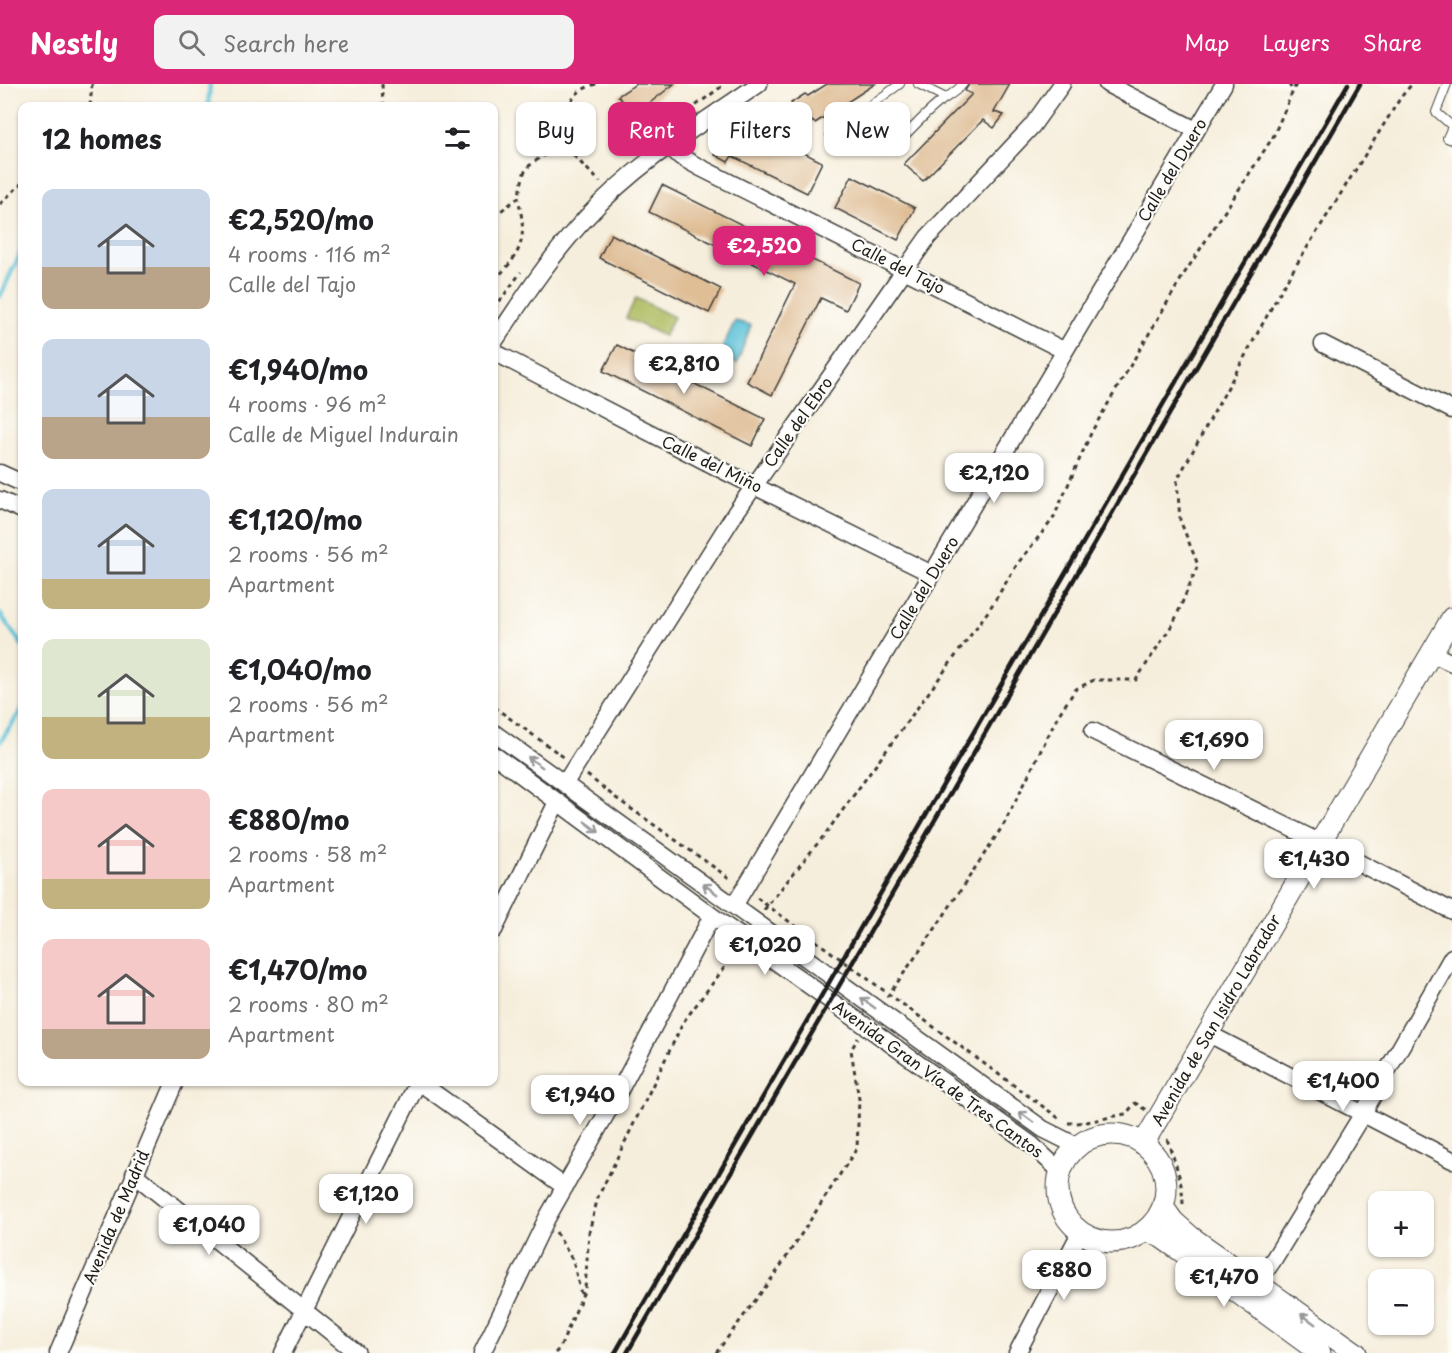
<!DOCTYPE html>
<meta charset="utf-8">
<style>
body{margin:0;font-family:"Playpen Sans",sans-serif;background:#f2f2f2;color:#202124;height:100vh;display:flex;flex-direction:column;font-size:22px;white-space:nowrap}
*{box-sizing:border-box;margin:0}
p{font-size:20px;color:#757577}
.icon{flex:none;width:33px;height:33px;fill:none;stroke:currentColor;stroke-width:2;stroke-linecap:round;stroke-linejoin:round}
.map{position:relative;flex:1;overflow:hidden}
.side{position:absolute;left:18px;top:18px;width:480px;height:984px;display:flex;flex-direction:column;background:#fff;border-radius:12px;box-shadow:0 2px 4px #0004}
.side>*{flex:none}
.banner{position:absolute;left:516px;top:18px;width:570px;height:54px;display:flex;gap:12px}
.fabs{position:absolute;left:1368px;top:1107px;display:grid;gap:12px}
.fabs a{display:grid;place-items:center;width:66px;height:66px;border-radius:12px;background:#fff;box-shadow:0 2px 4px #0004;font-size:30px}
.price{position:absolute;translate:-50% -51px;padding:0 14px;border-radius:12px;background:#fff;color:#222;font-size:20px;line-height:39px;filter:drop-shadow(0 2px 3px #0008)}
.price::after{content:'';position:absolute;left:50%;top:36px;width:18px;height:14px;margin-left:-9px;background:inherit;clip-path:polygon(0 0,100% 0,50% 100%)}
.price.current{background:#db2777;color:#fff}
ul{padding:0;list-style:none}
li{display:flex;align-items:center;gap:18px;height:150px;padding:0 24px}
li span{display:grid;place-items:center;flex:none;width:168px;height:120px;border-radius:12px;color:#555}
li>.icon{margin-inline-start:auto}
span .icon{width:72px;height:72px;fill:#fffc;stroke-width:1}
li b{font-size:26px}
h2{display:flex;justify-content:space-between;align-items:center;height:72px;padding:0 24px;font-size:26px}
.tag{padding:0 21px;border-radius:12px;background:#fff;box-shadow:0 2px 4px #0004;font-size:21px;line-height:54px}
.tag.current{background:#db2777;color:#fff}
header{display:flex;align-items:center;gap:36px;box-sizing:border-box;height:84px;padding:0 30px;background:#db2777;color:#fff}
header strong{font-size:28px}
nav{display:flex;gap:33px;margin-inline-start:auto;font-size:21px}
.search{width:420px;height:54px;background:#f2f2f2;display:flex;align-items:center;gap:15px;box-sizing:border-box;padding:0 21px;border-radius:12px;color:#757577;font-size:22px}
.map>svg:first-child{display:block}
</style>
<header>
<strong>Nestly</strong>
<div class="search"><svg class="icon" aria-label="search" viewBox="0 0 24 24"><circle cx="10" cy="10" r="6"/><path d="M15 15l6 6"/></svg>Search here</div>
<nav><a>Map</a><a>Layers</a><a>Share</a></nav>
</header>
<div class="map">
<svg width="1452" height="1269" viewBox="0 0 1452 1269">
<rect width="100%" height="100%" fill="#fdfcf7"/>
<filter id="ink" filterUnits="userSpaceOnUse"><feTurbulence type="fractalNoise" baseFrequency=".0167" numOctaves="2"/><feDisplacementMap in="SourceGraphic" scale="12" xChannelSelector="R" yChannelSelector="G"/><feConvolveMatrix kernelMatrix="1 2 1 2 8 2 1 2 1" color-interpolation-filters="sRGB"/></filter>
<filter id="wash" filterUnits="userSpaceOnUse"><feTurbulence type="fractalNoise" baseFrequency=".008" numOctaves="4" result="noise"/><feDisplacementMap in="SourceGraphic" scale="24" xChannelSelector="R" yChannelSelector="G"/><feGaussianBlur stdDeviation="1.35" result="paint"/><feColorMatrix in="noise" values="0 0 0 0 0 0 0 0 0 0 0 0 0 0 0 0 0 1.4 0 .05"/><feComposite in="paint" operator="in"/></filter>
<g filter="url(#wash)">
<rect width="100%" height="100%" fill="#f6eedc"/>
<path fill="#adbb5e" stroke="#646c3d" stroke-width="1.5" d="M636,214L674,233L664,252L626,234Z"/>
<path fill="#5ac1d8" stroke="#3b6e7a" stroke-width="1.5" d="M880,33L888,48L864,63L855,51Z
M735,237L751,241L737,280L719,271Z"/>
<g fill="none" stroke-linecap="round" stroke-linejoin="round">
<path stroke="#5ac1d8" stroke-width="4.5" d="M208,22L210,0
M0,212L22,166
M0,530L22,561
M0,658L22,625"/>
</g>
<g id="blocks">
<path fill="#dfbd95" d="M636,0H674L633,32L618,12Z
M827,0H875L815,39L799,30L791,19L805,10L808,12Z
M969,0H1010L994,28L1004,31L994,44L983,36L923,97L904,80L972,10L965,7Z
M747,40L822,78L807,109L732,72L728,78L715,71L730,41L743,47Z
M852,92L915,124L898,156L835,124Z
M662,101L859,199L846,226L821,214L772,311L747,298L795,200L649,128Z
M611,150L721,205L709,229L599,174Z
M617,261L765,335L752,362L603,287Z"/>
</g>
</g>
<g filter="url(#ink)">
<use href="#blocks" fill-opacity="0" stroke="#3d3c39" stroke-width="1.5"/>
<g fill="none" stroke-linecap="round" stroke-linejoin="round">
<defs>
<path id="service" d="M918,0L946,14
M1447,0L1436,28L1452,42
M1452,43L1447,54L1452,56
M830,50L900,0
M898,59C911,45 925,30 940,18C948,12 956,8 963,0"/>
<path id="minor" d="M1107,0L1196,46
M669,62L681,73L699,83L1065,267
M494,258C522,216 551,171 586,134C635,80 699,41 759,0
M1323,260L1452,326
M494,268L726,388L932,490
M0,389L22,399
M0,416L22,426
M1431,569L1452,579
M1093,647L1319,758L1452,827
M494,649L1043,1045L1077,1062
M494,671L712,832L1032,1061L1060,1087
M565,699L736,428L901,191L928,153L1032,42L1062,0
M734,822L1224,0
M494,846L557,718
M1209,950L1452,1076
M419,998L565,1103
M134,1090L357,1269
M1257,1199L1272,1178L1362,1031L1452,873
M58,1269L175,998
M283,1269L418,998
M482,1269L547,1134L621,1004L712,832
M1017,1269L1080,1149"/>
<path id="tertiary" d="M1058 1104a54 54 0 1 1 108 0a54 54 0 1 1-108 0Z
M1143,1060L1452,534
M1163,1123L1173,1137L1191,1153L1356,1269
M1147,1146L1161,1153L1181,1167L1320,1269"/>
</defs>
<use href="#service" stroke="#3d3c39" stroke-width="10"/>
<use href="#minor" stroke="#3d3c39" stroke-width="19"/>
<use href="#tertiary" stroke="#3d3c39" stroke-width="23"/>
<path stroke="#3d3c39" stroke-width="3" stroke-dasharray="4.5 4.5" stroke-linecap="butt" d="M382,0L383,22
M596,0C590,2 584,4 579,8C567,18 559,45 565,60C568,68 593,90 600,98
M1289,0L1293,8
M90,22L92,0
M638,64L725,0
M0,120L22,99
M494,132L518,114L524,89L529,82L541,73L565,62
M494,196C524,168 527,153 518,114
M494,225L521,188
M494,623L565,674
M587,691L616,714L732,796
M757,814L1060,1035
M764,826L826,749L989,526L1018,479L1053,435L1092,347L1184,190L1273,53L1296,0
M887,913L933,848L1004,740L1059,630L1076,605L1094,596H1136L1174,538L1198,481L1180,436L1177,396L1285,199L1401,13L1412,0
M1068,1039C1085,1040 1108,1033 1126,1030L1135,1019L1146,1026
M1167,1055C1175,1079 1182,1094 1183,1120
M556,1148L573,1177L581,1210
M555,1269L560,1264L585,1205L589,1148L598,1113L684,937L737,867
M716,1269L778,1186L857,1064L859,1015L851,966L858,954"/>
<use href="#service" stroke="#fff" stroke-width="8"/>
<use href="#minor" stroke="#fff" stroke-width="16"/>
<use href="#tertiary" stroke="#fff" stroke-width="21"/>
<path stroke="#1c1c1c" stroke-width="4.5" d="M615,1269L1348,0
M627,1269L1360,0"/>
</g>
<defs><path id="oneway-shaft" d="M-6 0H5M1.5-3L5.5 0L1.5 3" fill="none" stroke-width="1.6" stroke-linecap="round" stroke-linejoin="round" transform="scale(1.5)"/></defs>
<g stroke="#999">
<use href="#oneway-shaft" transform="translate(535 678) rotate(-145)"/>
<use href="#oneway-shaft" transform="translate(592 743) rotate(37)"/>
<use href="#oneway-shaft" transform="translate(710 805) rotate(-144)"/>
<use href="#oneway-shaft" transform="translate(868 919) rotate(-144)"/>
<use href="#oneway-shaft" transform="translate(1026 1033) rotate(-144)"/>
<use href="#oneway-shaft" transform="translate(1308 1235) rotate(-144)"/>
</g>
</g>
<g text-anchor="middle" stroke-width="4.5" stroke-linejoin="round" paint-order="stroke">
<g font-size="16" fill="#1c1c1c" stroke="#fdfcf7">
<text transform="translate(1172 86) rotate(-59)" y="6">Calle del Duero</text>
<text transform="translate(898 182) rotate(27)" y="6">Calle del Tajo</text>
<text transform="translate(798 338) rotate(-55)" y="6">Calle del Ebro</text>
<text transform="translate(712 380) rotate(26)" y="6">Calle del Miño</text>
<text transform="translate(924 504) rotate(-59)" y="6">Calle del Duero</text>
<text transform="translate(1216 936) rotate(-60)" y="6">Avenida de San Isidro Labrador</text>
<text transform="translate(938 995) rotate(36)" y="6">Avenida Gran Vía de Tres Cantos</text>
<text transform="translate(116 1133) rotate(-67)" y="6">Avenida de Madrid</text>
</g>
</g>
</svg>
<div class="fabs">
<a>+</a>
<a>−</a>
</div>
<b class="price current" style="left:764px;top:193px">€2,520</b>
<b class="price" style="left:684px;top:311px">€2,810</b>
<b class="price" style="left:994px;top:420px">€2,120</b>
<b class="price" style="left:1214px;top:687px">€1,690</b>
<b class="price" style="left:1314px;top:806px">€1,430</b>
<b class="price" style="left:765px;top:892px">€1,020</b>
<b class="price" style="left:1343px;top:1028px">€1,400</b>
<b class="price" style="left:580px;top:1042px">€1,940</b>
<b class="price" style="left:366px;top:1141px">€1,120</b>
<b class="price" style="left:209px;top:1172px">€1,040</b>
<b class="price" style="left:1064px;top:1217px">€880</b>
<b class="price" style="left:1224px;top:1224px">€1,470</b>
<div class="banner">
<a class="tag">Buy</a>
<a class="tag current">Rent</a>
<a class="tag">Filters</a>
<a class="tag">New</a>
</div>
<section class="side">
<h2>12 homes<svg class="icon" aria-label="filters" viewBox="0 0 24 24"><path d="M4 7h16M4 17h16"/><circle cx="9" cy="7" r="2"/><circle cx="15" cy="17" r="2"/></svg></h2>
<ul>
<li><span style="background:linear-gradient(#c9d6e8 65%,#b9a48a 0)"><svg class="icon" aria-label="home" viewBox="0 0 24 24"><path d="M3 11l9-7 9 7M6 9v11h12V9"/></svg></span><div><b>€2,520/mo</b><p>4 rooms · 116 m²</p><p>Calle del Tajo</p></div></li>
<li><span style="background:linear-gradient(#c9d6e8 65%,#b9a48a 0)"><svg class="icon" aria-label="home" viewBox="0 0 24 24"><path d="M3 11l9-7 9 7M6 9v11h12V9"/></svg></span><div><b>€1,940/mo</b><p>4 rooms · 96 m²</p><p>Calle de Miguel Indurain</p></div></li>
<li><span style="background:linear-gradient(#c9d6e8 75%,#c2b280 0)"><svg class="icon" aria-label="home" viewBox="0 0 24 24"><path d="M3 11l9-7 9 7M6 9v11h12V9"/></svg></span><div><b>€1,120/mo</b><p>2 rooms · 56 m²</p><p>Apartment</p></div></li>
<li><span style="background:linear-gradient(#dfe7d0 65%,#c2b280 0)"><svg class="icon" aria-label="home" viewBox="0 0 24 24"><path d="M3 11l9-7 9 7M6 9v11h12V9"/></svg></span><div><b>€1,040/mo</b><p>2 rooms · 56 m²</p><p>Apartment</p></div></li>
<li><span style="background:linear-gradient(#f6c9c9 75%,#c2b280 0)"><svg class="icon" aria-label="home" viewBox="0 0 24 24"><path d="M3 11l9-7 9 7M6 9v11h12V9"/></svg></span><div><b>€880/mo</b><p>2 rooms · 58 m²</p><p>Apartment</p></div></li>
<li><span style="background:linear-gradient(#f6c9c9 75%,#b9a48a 0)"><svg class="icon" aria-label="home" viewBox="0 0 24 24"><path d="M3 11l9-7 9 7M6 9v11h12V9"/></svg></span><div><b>€1,470/mo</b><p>2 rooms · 80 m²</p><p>Apartment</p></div></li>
</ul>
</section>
</div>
